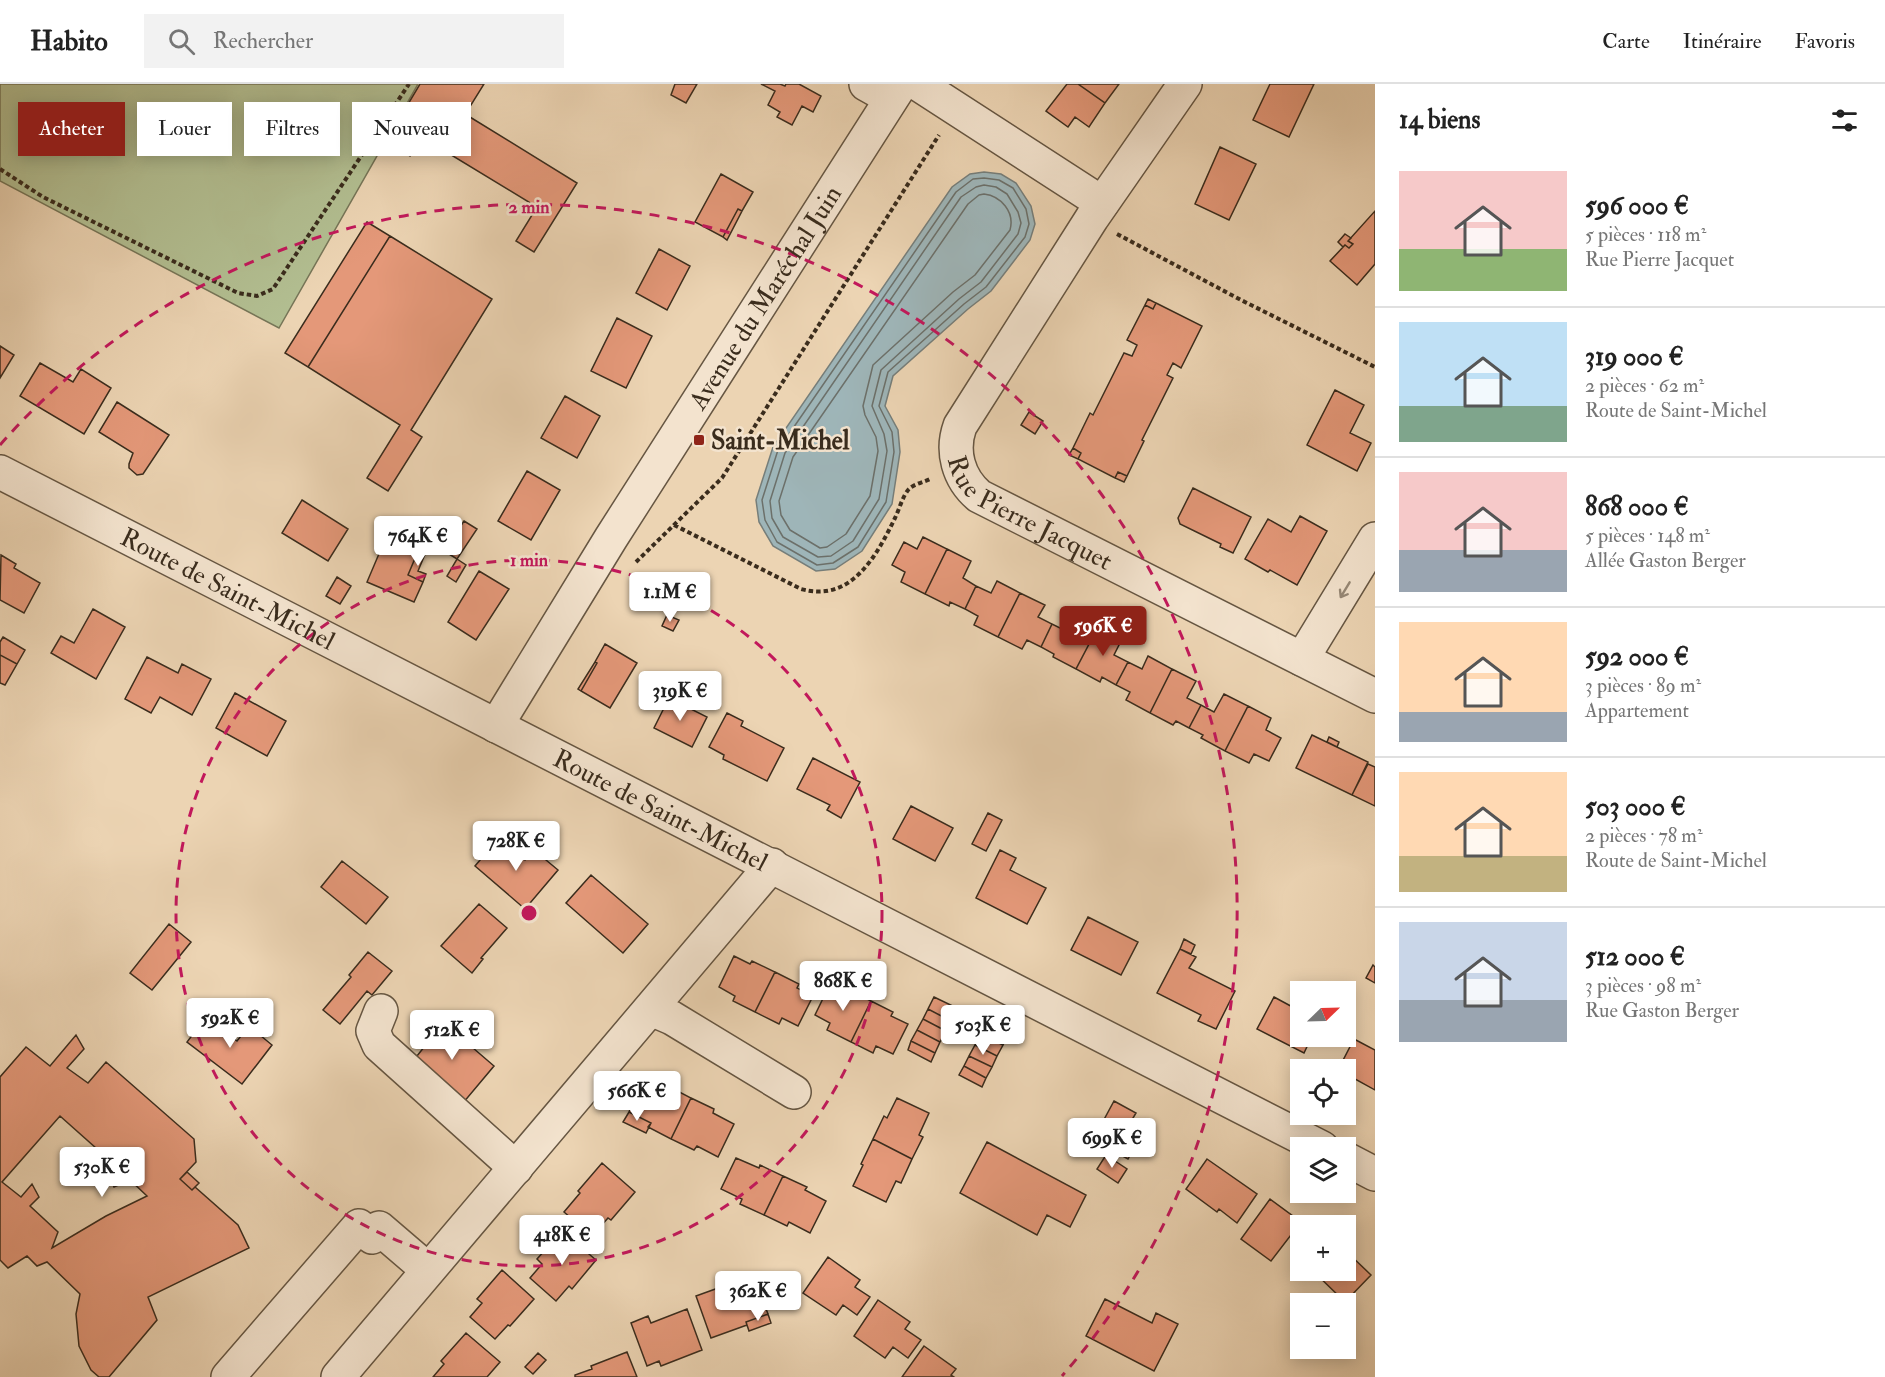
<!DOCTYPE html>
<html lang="fr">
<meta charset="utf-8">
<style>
body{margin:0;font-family:"IM FELL Double Pica",serif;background:#f2f2f2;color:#222;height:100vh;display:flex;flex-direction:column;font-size:22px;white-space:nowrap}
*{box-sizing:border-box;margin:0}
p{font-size:20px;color:#767676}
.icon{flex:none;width:33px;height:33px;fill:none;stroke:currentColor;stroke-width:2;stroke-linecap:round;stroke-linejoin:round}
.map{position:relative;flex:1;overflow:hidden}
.panel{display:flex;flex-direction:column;background:#fff;width:510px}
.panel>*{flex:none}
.guide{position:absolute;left:18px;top:18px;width:570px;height:54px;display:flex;gap:12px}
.needle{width:39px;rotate:67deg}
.controls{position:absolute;left:1290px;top:897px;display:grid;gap:12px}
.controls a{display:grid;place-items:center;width:66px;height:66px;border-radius:0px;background:#fff;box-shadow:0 3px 15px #0003;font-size:30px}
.price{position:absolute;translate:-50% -51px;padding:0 14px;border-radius:6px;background:#fff;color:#222;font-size:20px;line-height:39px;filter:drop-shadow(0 2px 3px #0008)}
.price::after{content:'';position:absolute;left:50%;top:36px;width:18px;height:14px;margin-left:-9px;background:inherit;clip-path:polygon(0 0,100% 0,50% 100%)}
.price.on{background:#8f2418;color:#fff}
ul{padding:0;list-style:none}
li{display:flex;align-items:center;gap:18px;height:150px;padding:0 24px}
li+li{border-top:2px solid #e0e0e0}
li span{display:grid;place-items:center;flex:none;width:168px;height:120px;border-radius:0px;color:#555}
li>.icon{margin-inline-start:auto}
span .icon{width:72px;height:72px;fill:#fffc;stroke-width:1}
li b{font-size:26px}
h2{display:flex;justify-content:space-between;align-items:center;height:72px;padding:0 24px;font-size:26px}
.tag{padding:0 21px;border-radius:0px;background:#fff;box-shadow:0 3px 15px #0003;font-size:21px;line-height:54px}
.tag.on{background:#8f2418;color:#fff}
header{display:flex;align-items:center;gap:36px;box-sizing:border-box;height:84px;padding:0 30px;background:#fff;border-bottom:2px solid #e0e0e0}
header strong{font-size:28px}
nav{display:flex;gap:33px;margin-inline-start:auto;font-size:21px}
.search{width:420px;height:54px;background:#f2f2f2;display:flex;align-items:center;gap:15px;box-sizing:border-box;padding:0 21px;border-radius:0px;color:#767676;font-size:22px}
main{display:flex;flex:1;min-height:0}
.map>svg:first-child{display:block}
</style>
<header>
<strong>Habito</strong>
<div class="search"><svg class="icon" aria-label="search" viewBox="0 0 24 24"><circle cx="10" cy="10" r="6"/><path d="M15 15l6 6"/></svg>Rechercher</div>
<nav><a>Carte</a><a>Itinéraire</a><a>Favoris</a></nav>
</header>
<main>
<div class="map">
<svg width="1375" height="1293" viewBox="0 0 1375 1293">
<rect width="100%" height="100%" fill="#ecd4b3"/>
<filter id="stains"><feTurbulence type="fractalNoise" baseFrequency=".00333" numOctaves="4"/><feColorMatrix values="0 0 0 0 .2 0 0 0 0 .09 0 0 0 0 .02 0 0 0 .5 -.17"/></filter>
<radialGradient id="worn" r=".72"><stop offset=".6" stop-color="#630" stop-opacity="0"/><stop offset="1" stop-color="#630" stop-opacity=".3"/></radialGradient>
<path fill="#b2be91" stroke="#767557" stroke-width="1.5" d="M0,0H418L279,244L0,97Z"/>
<path fill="#9eb5b8" stroke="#767e7a" stroke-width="1.5" d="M984,88L1001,90L1016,99L1031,122L1035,140L1030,156L991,207L968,225L893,292L885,322L898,346L900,368L892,420L862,467L835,485L816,487L773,462L759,438L756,416L773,363L952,103L970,90Z"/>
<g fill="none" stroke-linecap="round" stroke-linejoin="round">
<path stroke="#6c706a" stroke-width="1.5" d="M984,94L999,96L1013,104L1026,125L1029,140L1025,153L986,203L964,220L888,288L879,322L892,348L894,368L886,418L858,463L833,479L817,481L777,458L765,436L762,416L778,366L956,108L973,95Z
M984,101L996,103L1007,110L1018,128L1021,139L1018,150L981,198L959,215L881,286L872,322L884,350L887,367L879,415L853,457L831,472L818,473L783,453L772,434L770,417L785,369L961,113L976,103Z
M984,110C1001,112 1015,128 1010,146L975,191L953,208L873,281L863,322L865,331L876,353L878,367L870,412L846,450L827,463L820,464L790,446L781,431L779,417L793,373L968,120L979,111Z"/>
</g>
<path fill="#e49879" stroke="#3a2c1d" stroke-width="1.5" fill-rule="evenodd" d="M420,0H484L443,66L422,52L410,72L386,57Z
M675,0H697L686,19L671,11Z
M761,0H780L785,2L786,0H799L821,12L813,28L802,22L792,41L777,33L780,28L768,21L775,7Z
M1067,0H1078L1105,19L1089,43L1075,33L1068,43L1046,27Z
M1078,0H1119L1105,19Z
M1270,0H1314L1289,53L1253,36Z
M465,30L577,99L534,168L516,157L537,123L443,66Z
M1220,63L1256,80L1229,136L1195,120Z
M721,90L753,108L742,127L738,125L723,153L695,138Z
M738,125L742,127L727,156L723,153Z
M1375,127V180L1357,201L1330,177L1345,161L1349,164L1353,160L1348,157Z
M367,138L390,152L308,283L285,269Z
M1345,150L1351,154L1348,157L1353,160L1349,164L1345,161L1343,163L1338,158Z
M390,152L492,215L411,346L422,353L388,407L367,394L400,341L308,283Z
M659,165L690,182L667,226L636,209Z
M1148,215L1156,219L1153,225L1145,221Z
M1156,219L1202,242L1181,284L1173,279L1167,291L1173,294L1142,356L1144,357L1127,392L1118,388L1115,394L1078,375L1081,369L1073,364L1090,329L1093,331L1124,269L1132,272L1137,261L1127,256L1145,221L1153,225Z
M617,234L652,252L626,304L591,287Z
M0,262L14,271L0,294Z
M40,279L73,298L81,285L111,304L84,350L20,312Z
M1335,306L1364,321L1350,349L1371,359L1357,387L1307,361Z
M565,312L600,332L577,374L541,354Z
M117,318L169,351L143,390L137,391L129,384V380L133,369L99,348Z
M1029,328L1043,337L1035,350L1021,341Z
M1073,364L1081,369L1078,375L1069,371Z
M527,387L560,406L531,456L498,437Z
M1118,388L1127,392L1124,398L1115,394Z
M1193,404L1251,433L1233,469L1220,463L1221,460L1180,440L1178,434Z
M302,416L348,445L328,477L282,449Z
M1300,432L1327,447L1297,501L1270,486L1268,488L1245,475L1268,435L1291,448Z
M464,437L477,445L457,475L444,467Z
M387,451L419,465L408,491L423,498L414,518L367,498Z
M923,453L947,465L925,510L901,498L905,488L892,481L904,458L917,465Z
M419,465L426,468L418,487L426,490L423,498L408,491Z
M947,465L971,477L963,494L976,502L965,525L950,518L949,522L925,510Z
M1,471L16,480L14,484L40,499L24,529L0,516Z
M457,475L466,481L456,498L447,492Z
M479,487L509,505L476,556L448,538Z
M337,493L351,502L340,520L326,512Z
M997,497L1020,509L998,553L974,541L978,532L965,525L976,502L991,509Z
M1020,509L1045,521L1038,533L1052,540L1041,563L1027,556L1022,565L998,553Z
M93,525L125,543L96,595L51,569L61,552L74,559Z
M1075,529L1099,541L1076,585L1053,573L1054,570L1041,563L1052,540L1066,547Z
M667,531L679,536L673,547L662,542Z
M1099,541L1123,553L1114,571L1128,578L1116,601L1102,593L1100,598L1076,585Z
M3,553L25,566L17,580L0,571V558Z
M605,560L637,579L610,624L581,607L597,579L595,578Z
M0,571L17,580L5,601L0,599Z
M1148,572L1172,585L1150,629L1126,616L1130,608L1116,601L1128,578L1142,585Z
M147,573L178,589L182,580L211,595L192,631L160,613L151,629L125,615Z
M595,578L597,579L581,607L578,605Z
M1172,585L1196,597L1187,614L1201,621L1189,644L1176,637L1173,641L1150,629Z
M235,609L286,637L267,672L216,644Z
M1224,610L1248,622L1225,667L1201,654L1203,651L1189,644L1201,621L1214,628Z
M669,614L707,633L692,663L654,644Z
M1248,622L1271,634L1266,646L1281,654L1269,677L1254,670L1249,679L1225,667Z
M727,629L743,637L741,642L784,664L767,697L723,675L724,671L709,663Z
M1312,651L1368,678L1352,711L1296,684Z
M1329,653L1339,658L1337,663L1327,658Z
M813,674L860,698L841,734L827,726L830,721L797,705Z
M1368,680L1375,683V722L1352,711Z
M911,722L953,744L935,777L893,755Z
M988,729L1002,736L986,767L972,760Z
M499,754L525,776L534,766L558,786L525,825L475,782Z
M1000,766L1016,774L1010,786L1046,804L1027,840L976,814Z
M342,777L388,813L366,840L321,803Z
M591,791L648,840L623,869L566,819Z
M479,820L507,844L481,874L483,875L472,889L441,862Z
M1088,833L1138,858L1121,891L1071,866Z
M169,840L191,858L152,906L130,889Z
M1184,855L1195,861L1191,870L1180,865Z
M1180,865L1196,873L1189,884L1235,907L1216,945L1198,937L1201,931L1157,909Z
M368,868L392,887L372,911L367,907L340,940L323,926L351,893L349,891Z
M734,872L750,880L752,877L775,888L755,928L733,917L735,912L719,903Z
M1373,881L1375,883V899L1366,894Z
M775,888L799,900L797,904L813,912L798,942L782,934L779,940L755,928Z
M830,900L845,909L848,905L871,917L851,958L827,946L830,939L815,931Z
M934,913L957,924L951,937L928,925Z
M1274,913L1300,927V952H1312L1304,969L1257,945Z
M871,917L893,928L891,932L908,940L893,970L876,962L873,969L851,958Z
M928,925L951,937L946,947L923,935Z
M206,933L237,957L249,942L272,961L242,1000L187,958Z
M923,935L946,947L940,958L917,946Z
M430,938L439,945L444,939L494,982L463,1019L413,977L429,957L420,950Z
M986,939L1008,950L1003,961L980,950Z
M917,946L940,958L935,969L911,957Z
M980,950L1003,961L997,972L975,961Z
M76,951L84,965L67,984L88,999L106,978L194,1055L196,1078L180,1095L192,1106L195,1103L238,1141L249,1164L148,1213L157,1236L109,1293H99L91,1286L79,1262L76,1230L80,1210L47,1178L37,1182L27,1172L8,1184L0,1176V993L26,963L50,982ZM60,1032L97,1065L114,1103L130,1096L147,1112L106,1132L52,1164L58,1148L30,1122L39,1113L32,1100L21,1113L2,1098Z
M1354,955L1375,966V1006L1346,990V986H1338Z
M911,957L935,969L931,978L908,966Z
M975,961L997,972L992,983L969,972Z
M969,972L992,983L986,994L964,982Z
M964,982L986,994L982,1003L959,991Z
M644,995L666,1006L668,1002L691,1014L671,1055L648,1043L651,1039L629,1028Z
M691,1014L714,1025L713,1029L734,1040L718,1073L697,1062L694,1066L671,1055Z
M897,1014L929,1029L919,1051L923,1053L912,1075L873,1055L884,1032L887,1034Z
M1114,1017L1136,1029L1133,1034L1146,1041L1128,1075L1093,1056Z
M629,1028L651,1039L646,1049L623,1038Z
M873,1055L912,1075L901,1099L896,1097L886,1118L853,1102L863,1081L861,1080Z
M987,1058L1086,1111L1070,1143L1047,1131L1037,1151L960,1109Z
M1106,1071L1127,1085L1118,1099L1097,1085Z
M736,1074L759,1084L760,1081L783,1092L764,1131L740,1120L742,1115L721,1105Z
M1207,1075L1257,1110L1237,1139L1219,1125L1217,1128L1186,1105Z
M602,1079L635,1108L611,1136L608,1134L592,1152L564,1128L580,1109L578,1107Z
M187,1088L199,1099L192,1106L180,1095Z
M783,1092L807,1103L805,1106L826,1117L810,1149L789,1138L787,1142L764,1131Z
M1270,1115L1301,1138L1271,1177L1241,1155Z
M562,1147L596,1176L572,1205L569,1202L556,1217L530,1194L542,1180L537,1175Z
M1346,1167L1371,1191L1345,1218L1312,1186H1346Z
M828,1173L860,1196L855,1203L870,1213L857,1231L843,1221L836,1231L803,1209Z
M502,1186L534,1215L510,1242L508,1241L495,1255L470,1233L482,1219L477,1215Z
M755,1196L768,1230L746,1238L747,1241L711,1254L696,1212L732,1199L734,1204Z
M1105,1215L1152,1239L1156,1229L1178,1240L1154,1287L1086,1252Z
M878,1216L910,1238L905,1245L921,1256L908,1274L893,1263L885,1274L854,1252Z
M687,1225L702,1266L661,1282L659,1277L647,1282L631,1239L648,1232L651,1239Z
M768,1230L771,1239L749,1247L746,1238Z
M466,1249L500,1278L487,1293H433L444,1280L441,1277Z
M924,1262L956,1285L951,1291L954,1293H902Z
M627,1268L637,1293H575V1291L592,1285L591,1282Z
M538,1269L546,1276L533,1290L525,1283Z"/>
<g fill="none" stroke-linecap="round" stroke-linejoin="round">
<defs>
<g id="minor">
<path d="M866,0L891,14"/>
<path d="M918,0L1102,119"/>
<path id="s1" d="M1185,0L1092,134L960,342C951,367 958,394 979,412L1375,612"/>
<path id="s2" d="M0,388L1322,1064"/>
<path d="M1302,575L1375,455"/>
<path id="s3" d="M496,642L611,454L901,0"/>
<path d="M651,925L672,934L794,1008"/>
<path d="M381,927L373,947L379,961L516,1084"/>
<path d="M1346,1075L1375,1090"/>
<path d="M228,1293L359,1142L372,1153L379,1144L428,1186"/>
<path d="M338,1293L772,781"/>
</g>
</defs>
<use href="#minor" stroke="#665642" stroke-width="36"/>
<path stroke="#3a2c1d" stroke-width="4" stroke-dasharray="4.5 3" stroke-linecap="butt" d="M0,85L43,113L238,209L257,212L273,205L409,0
M1117,150L1241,216L1375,283
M674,441L801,505C851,519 876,473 895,434C899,426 903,411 909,405C914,400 924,398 930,395
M636,478L722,394L939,51"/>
<use href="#minor" stroke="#f3e3ce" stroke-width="33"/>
</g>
<defs><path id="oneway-shaft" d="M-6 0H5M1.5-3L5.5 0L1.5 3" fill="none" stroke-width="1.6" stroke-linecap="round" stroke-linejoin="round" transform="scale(1.5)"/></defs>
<use stroke="#968876" href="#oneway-shaft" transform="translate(1345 506) rotate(121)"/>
<g fill="none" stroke="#c2185b" stroke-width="3" stroke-dasharray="10 8">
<circle cx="529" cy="829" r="353"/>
<path d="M0 361A706 706 0 0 1 1062 1292"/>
</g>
<rect fill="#8f2418" stroke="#f3e3ce" stroke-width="2" x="693" y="350" width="12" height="12" rx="3"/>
<g text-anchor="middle" stroke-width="5" stroke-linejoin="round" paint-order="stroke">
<g font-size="26" fill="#3a2c1d" stroke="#f3e3ce">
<text dy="9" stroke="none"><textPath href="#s3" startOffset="506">Avenue du Maréchal Juin</textPath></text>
<text dy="9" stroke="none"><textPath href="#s1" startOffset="537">Rue Pierre Jacquet</textPath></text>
<text dy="9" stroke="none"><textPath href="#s2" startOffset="256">Route de Saint-Michel</textPath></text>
<text dy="9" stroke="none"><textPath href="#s2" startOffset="742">Route de Saint-Michel</textPath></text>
</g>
<g font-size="26" font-weight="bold" fill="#3a2c1d" stroke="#f3e3ce" text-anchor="start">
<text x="711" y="365">Saint-Michel</text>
</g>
</g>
<circle cx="529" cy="829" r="9" fill="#c2185b" stroke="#f3e3ce" stroke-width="3"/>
<g font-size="18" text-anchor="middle" font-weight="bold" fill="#c2185b" stroke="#f3e3ce" stroke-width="5" stroke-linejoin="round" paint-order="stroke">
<text x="529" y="129">2 min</text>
<text x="529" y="482">1 min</text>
</g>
<rect width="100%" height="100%" filter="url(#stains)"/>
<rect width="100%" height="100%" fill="url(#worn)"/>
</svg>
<div class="controls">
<a><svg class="needle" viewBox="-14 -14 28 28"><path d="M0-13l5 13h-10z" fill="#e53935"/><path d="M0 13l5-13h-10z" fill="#767676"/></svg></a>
<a><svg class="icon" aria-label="locate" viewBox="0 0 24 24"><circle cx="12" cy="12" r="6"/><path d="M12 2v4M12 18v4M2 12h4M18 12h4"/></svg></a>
<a><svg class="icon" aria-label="layers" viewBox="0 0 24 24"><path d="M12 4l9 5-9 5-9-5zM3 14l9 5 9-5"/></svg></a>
<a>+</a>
<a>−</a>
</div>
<b class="price" style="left:418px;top:483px">764K €</b>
<b class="price" style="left:670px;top:539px">1.1M €</b>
<b class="price on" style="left:1103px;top:573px">596K €</b>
<b class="price" style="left:680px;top:638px">319K €</b>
<b class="price" style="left:516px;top:788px">728K €</b>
<b class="price" style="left:843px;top:928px">868K €</b>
<b class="price" style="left:230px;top:965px">592K €</b>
<b class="price" style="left:983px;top:972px">503K €</b>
<b class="price" style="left:452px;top:977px">512K €</b>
<b class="price" style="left:637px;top:1038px">566K €</b>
<b class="price" style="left:1112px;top:1085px">699K €</b>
<b class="price" style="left:102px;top:1114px">530K €</b>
<b class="price" style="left:562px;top:1182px">418K €</b>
<b class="price" style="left:758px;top:1238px">362K €</b>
<div class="guide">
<a class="tag on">Acheter</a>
<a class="tag">Louer</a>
<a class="tag">Filtres</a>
<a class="tag">Nouveau</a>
</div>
</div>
<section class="panel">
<h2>14 biens<svg class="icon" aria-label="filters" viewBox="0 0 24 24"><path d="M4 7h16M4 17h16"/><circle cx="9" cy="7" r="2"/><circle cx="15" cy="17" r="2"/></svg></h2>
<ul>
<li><span style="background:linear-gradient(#f6c9c9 65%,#8fb573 0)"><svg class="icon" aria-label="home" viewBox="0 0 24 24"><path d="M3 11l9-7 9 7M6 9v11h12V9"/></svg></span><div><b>596 000 €</b><p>5 pièces · 118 m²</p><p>Rue Pierre Jacquet</p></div></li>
<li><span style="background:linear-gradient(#bfe0f5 70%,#7fa58c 0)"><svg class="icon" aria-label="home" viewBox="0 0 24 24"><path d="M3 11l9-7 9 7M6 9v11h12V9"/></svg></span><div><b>319 000 €</b><p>2 pièces · 62 m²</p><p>Route de Saint-Michel</p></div></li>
<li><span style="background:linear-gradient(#f6c9c9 65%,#9aa5b1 0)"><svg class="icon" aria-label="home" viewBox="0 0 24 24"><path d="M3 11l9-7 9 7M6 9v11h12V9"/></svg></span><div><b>868 000 €</b><p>5 pièces · 148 m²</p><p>Allée Gaston Berger</p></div></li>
<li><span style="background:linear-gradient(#ffd9b3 75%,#9aa5b1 0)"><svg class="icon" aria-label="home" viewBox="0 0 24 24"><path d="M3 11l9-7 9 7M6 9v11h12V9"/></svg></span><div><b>592 000 €</b><p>3 pièces · 89 m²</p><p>Appartement</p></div></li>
<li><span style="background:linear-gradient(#ffd9b3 70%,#c2b280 0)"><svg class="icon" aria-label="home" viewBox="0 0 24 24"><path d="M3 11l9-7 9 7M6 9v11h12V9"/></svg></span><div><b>503 000 €</b><p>2 pièces · 78 m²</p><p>Route de Saint-Michel</p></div></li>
<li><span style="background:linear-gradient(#c9d6e8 65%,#9aa5b1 0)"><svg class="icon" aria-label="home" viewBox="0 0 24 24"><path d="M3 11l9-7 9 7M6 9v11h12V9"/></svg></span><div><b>512 000 €</b><p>3 pièces · 98 m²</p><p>Rue Gaston Berger</p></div></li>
</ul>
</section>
</main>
